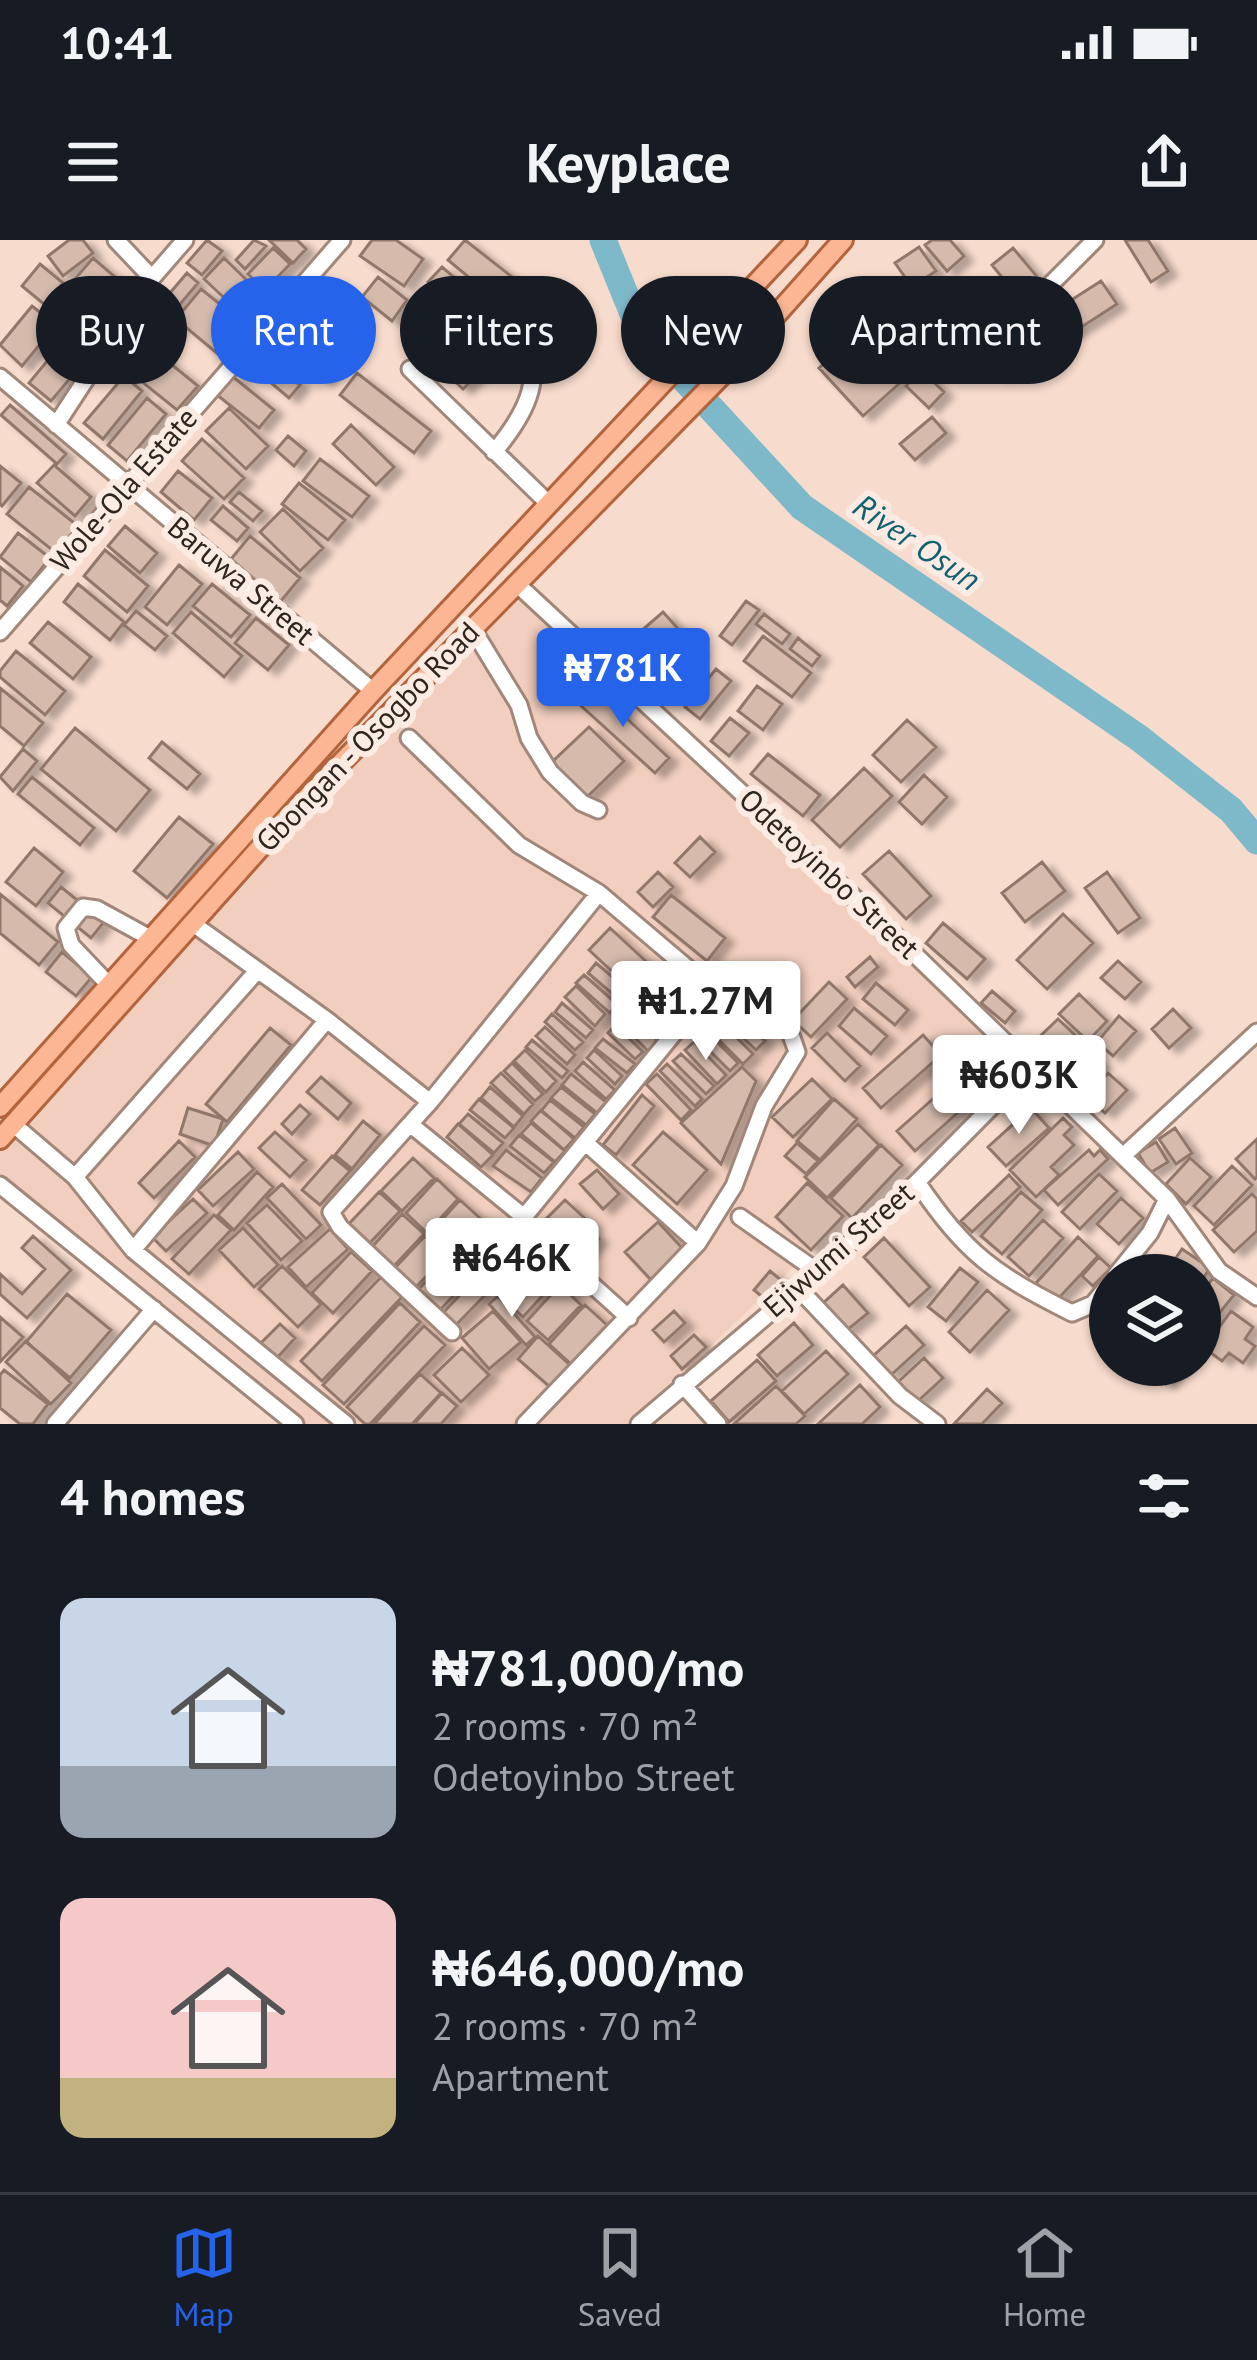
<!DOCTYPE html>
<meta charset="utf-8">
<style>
body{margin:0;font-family:"PT Sans",sans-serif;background:#20242c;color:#f1f3f6;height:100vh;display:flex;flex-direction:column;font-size:45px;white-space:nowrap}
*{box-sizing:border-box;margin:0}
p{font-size:39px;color:#9ea1a6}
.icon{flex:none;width:66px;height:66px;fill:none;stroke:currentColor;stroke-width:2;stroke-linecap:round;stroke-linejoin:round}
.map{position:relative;height:1184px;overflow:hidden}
.side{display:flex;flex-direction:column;background:#171b24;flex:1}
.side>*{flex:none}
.hud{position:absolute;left:36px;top:36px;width:1185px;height:108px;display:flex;gap:24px}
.fabs{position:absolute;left:1089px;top:1014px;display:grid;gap:24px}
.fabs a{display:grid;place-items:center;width:132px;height:132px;border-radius:50%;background:#171b24;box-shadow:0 3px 9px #0004;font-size:60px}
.price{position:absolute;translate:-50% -102px;padding:0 27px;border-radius:12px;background:#fff;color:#222;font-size:39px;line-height:78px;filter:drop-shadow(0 3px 6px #0008)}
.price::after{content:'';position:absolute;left:50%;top:72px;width:36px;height:27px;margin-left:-18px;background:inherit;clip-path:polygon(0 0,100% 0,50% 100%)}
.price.active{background:#2563eb;color:#fff}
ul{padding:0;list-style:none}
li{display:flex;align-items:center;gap:36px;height:300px;padding:0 60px}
li span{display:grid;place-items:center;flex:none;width:336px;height:240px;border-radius:24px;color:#555}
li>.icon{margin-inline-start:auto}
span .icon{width:144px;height:144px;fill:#fffc;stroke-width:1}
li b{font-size:51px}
h2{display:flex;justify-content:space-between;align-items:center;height:144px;padding:0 60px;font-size:51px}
.tag{padding:0 42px;border-radius:54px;background:#171b24;box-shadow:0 3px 9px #0004;font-size:42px;line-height:108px}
.tag.active{background:#2563eb;color:#fff}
.status{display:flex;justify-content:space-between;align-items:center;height:84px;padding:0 60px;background:#171b24;direction:ltr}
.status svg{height:33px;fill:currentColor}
header{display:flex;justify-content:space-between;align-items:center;height:156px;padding:0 60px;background:#171b24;font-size:54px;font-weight:800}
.tabs{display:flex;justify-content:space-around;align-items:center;height:168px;border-top:3px solid #363941;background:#171b24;font-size:33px;color:#9ea1a6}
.tabs a{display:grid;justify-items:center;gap:6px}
.tabs .active{color:#2563eb}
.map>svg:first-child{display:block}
</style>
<div class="status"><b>10:41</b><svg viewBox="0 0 49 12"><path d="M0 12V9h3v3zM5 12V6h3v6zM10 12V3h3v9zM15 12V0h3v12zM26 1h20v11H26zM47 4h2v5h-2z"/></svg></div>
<header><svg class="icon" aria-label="menu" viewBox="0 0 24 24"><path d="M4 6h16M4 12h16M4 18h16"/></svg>Keyplace<svg class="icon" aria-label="share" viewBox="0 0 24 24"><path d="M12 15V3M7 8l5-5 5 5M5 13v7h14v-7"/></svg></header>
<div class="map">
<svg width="1257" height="1184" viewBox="0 0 1257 1184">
<defs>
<filter id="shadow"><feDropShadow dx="9" dy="5" stdDeviation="3" flood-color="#0004"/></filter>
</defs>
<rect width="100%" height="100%" fill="#f7dbcd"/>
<path fill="#f1cebd" d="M517,350L1018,813L629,1184H301L0,935V905L189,694Z"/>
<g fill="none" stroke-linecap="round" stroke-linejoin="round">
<path stroke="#7eb9ca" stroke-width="27" d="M603,0L640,91L802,267L1139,498L1231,570L1257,601"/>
</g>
<path fill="#d6bbad" stroke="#90776a" stroke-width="3" filter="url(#shadow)" d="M69,0H83L93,13L63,36L48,16Z
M207,0L222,11L202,35L187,23Z
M254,0L266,6L245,29L236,20Z
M269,0H297L306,9L293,23Z
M372,0H396L423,19L404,46L360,16Z
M465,0L526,48L507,69L448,20Z
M932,0H950L964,16L947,31L925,5Z
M1125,0H1148L1168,31L1151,42Z
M919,7L936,31L912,47L895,23Z
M273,8L290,24L265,50L248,34Z
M1013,8L1039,39L1018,57L992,25Z
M93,18L115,37L96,59L74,40Z
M224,18L269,62L250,82L204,39Z
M40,24L63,43L45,65L22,46Z
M442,27L512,87L498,103L428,42Z
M187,33L198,43L176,69L164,60Z
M378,37L407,60L392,81L362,57Z
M1101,41L1117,64L1060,101L1045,77Z
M974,42L981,53L946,76L939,64Z
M71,44L112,78L93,101L52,68Z
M201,49L245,84L219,115L176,79Z
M995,49L1012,71L964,106L948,84Z
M892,61L936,108L909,133L865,86Z
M300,63L338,90L331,100L293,72Z
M32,66L56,85L22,126L0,105Z
M157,72L177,89L162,107L142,91Z
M1031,77L1047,96L1001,135L985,115Z
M441,84L486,126L463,149L418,107Z
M136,90L155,106L136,130L117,114Z
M857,94L901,142L863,176L819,128Z
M66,98L89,116L51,161L29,143Z
M322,104L341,119L324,140L305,125Z
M161,116L198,146L177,170L141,141Z
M267,119L300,145L289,158L257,131Z
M921,130L944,152L929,168L906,146Z
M357,133L431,191L414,213L340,155Z
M124,136L142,151L103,199L84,183Z
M232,136L274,170L259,188L217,155Z
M147,158L166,174L127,221L108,205Z
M10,165L66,214L57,224L1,175Z
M229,168L268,206L246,229L206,191Z
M932,177L946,193L915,220L900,204Z
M351,185L394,227L376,245L333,204Z
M288,196L306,211L294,226L276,210Z
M202,199L244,238L224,259L182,221Z
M320,219L369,256L352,277L303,241Z
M54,225L91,257L75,276L37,243Z
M0,226L21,243L2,266L0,264Z
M178,231L212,258L194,280L161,252Z
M299,243L345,280L328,300L282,264Z
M29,247L78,286L56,313L7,274Z
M239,252L262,271L253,281L230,262Z
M223,266L248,288L237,301L211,280Z
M283,269L323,308L300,331L260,292Z
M125,286L157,313L140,333L108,306Z
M18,293L50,318L31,342L0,317Z
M250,296L300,338L280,362L231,319Z
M105,310L148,346L127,372L84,336Z
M179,325L202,344L167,385L145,367Z
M0,327L23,346L7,366L0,360Z
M78,344L124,382L110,400L64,362Z
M212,344L250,375L231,397L193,366Z
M746,361L759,370L732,405L720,396Z
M136,371L167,396L155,410L124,385Z
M191,372L242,416L224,437L173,393Z
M663,372L698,411L661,443L626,404Z
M764,374L790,394L782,404L756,384Z
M256,378L289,405L268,430L235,403Z
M48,382L91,417L73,439L30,403Z
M763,396L811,433L792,457L744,421Z
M798,398L820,416L812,426L790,409Z
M16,411L65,451L45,475L0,437V431Z
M716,429L731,441L700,479L685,467Z
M757,446L782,464L763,490L738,471Z
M593,447L669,518L655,533L578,463Z
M0,448L43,483L24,506L0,486Z
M730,478L749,493L729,516L711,501Z
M907,480L936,507L901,542L873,515Z
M589,487L624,521L587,557L552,522Z
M75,488L150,550L116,591L41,529Z
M162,502L200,534L187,549L149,518Z
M23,509L37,521L13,551L0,537Z
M768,514L820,555L803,576L751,534Z
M864,528L892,556L840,607L812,580Z
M924,535L947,557L922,584L899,562Z
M32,537L94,588L80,605L18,554Z
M179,577L213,604L167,658L134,631Z
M700,597L715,612L690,637L675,623Z
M34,608L63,632L36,666L6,642Z
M889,611L931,656L906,679L863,634Z
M1042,622L1065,651L1025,682L1002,653Z
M658,632L673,647L653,667L638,652Z
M1107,632L1140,678L1118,693L1085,648Z
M61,647L104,682L91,698L48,663Z
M0,654L58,702L39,725L0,693Z
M671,655L725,698L707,721L653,677Z
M1063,674L1093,703L1047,749L1017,720Z
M943,683L985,719L967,739L926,703Z
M610,688L652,727L631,749L589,710Z
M62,712L92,737L76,756L46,732Z
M870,717L878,727L855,747L847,737Z
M1118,721L1141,742L1125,759L1101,738Z
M596,723L629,751L621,761L588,733Z
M584,735L617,764L610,773L576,743Z
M664,737L685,758L677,766L655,746Z
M829,742L847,759L811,797L793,780Z
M876,743L908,770L895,785L863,759Z
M576,746L605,774L595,786L565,757Z
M645,748L675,774L668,782L638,756Z
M992,751L1015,771L1005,783L981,763Z
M1079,754L1107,781L1088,801L1059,774Z
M562,763L593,790L586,798L555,772Z
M727,766L765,801L756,810L719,775Z
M854,768L887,796L871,814L839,786Z
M626,769L658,801L648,811L616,779Z
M1173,769L1191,788L1169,808L1152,789Z
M552,774L583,802L575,810L545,782Z
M1119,776L1136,791L1113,816L1097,802Z
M716,777L753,814L743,824L706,787Z
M1058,779L1077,797L1052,822L1033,803Z
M615,785L643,812L635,819L608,793Z
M545,787L575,815L567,824L536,796Z
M270,788L291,805L227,882L206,864Z
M704,789L738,823L730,831L696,797Z
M827,793L860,826L845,841L812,808Z
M923,795L941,815L881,868L863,848Z
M603,799L635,824L627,833L595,808Z
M532,800L568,831L562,838L526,807Z
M694,802L726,835L717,844L685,810Z
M1082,804L1101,825L1073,850L1054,829Z
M525,810L556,841L546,852L514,821Z
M594,810L622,836L615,844L587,818Z
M681,814L714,846L706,854L673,821Z
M583,822L615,850L606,859L575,831Z
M512,823L543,854L535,861L504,831Z
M667,824L702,859L695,866L660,831Z
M742,827L756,841L721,924L681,883Z
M963,832L981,852L915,911L897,891Z
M501,833L533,864L524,874L491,843Z
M1108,833L1127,850L1105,873L1081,851L1091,840L1097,845Z
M571,834L606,862L597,873L562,845Z
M657,834L691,870L681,880L646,844Z
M321,837L351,863L338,879L307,852Z
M812,839L832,859L793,897L772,877Z
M490,847L523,876L514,887L481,858Z
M561,847L595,874L586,885L551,858Z
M642,855L654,866L616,915L603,905Z
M479,859L514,888L505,898L470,870Z
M834,859L857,879L820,920L797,901Z
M550,860L584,887L575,898L541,871Z
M300,865L310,874L292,894L282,884Z
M188,868L223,879L214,906L180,894Z
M1031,868L1049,888L1006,926L988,907Z
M541,870L574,899L564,910L531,881Z
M468,874L503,903L494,913L459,884Z
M1063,878L1072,887L1064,895L1074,905L1051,927L1059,935L1036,957L1010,930Z
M363,881L380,895L352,929L335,915Z
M531,883L565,911L555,922L521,894Z
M458,884L493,915L481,927L447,897Z
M858,884L879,905L827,958L805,937Z
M1175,888L1192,913L1176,924L1159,899Z
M275,892L306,920L290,937L259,908Z
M663,892L707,930L677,964L633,925Z
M519,895L554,922L544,933L510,906Z
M1257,899V937L1255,939L1236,919Z
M179,901L195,917L154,958L139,943Z
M1156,902L1168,922L1150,933L1138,913Z
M797,903L818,921L806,934L785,916Z
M881,905L902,925L852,978L831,958Z
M506,910L542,938L531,952L493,926Z
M1089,910L1094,916L1100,910L1108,919L1058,965L1044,950Z
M238,912L254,929L213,966L198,950Z
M332,916L350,931L320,965L302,950Z
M413,918L434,938L402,971L381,951Z
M1190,918L1211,937L1186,964L1166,944Z
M1232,926L1252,945L1214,985L1194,966Z
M597,930L619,954L603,969L580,944Z
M257,932L273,947L234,990L218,975Z
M1099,934L1117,951L1080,989L1062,972Z
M1009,935L1020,947L972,992L961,981Z
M437,939L458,959L427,993L406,973Z
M807,943L843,976L811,1010L776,977Z
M282,944L321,985L306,999L267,958Z
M379,952L400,971L367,1006L346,987Z
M1021,952L1042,970L1002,1014L981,996Z
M1252,954L1257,959V991L1234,1012L1213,990Z
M1121,958L1143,978L1119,1004L1097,984Z
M193,959L207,973L166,1011L152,997Z
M460,960L481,979L449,1014L428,995Z
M565,960L592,985L588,990L599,999L584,1015L546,979Z
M267,965L302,1001L281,1020L247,983Z
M402,974L424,994L393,1027L372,1007Z
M214,975L231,990L189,1034L172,1019Z
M1043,980L1063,998L1029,1036L1008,1017Z
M658,982L684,1010L652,1041L625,1012Z
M486,983L506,1004L472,1035L452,1014Z
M243,988L278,1025L254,1047L219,1010Z
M330,989L348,1009L306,1047L288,1027Z
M33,996L71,1030L27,1078L0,1054V1034L22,1054L45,1029L22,1008Z
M425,996L446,1016L414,1049L393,1030Z
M1078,997L1098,1016L1056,1061L1036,1043Z
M884,998L930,1047L909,1066L864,1017Z
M512,1002L533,1022L499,1057L478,1036Z
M1182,1009L1210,1028L1200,1043V1035H1180L1169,1028Z
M351,1012L372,1031L333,1073L312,1053Z
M1099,1017L1111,1028L1093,1046L1082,1036Z
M447,1019L469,1039L440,1070L418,1050Z
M533,1023L554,1043L523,1077L501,1057Z
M282,1026L321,1064L298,1087L259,1049Z
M960,1028L978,1042L946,1081L928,1067Z
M770,1031L782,1041L766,1060L754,1050Z
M381,1037L402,1057L322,1141L301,1121Z
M1213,1038L1234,1055L1201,1096L1200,1054Z
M473,1041L486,1054L456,1085L443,1073Z
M560,1045L581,1065L548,1100L527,1081Z
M843,1045L868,1073L846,1091L822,1064Z
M987,1050L1009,1070L970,1112L949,1092Z
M67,1054L111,1090L70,1138L26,1102Z
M498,1056L535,1097L526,1105L489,1064Z
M400,1063L420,1082L344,1164L323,1145Z
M585,1065L607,1085L571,1124L549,1104Z
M493,1071L521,1102L489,1129L462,1098Z
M674,1071L685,1083L664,1102L653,1090Z
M1231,1071L1253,1087L1245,1099L1255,1106L1243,1123L1229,1113L1222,1121L1204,1108Z
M0,1077L23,1097L0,1122Z
M794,1083L813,1105L777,1136L758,1115Z
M280,1084L295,1098L277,1118L261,1103Z
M424,1086L445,1105L370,1184H365L347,1167Z
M906,1086L924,1105L891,1135L873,1116Z
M694,1095L706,1107L682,1129L671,1116Z
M538,1096L571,1126L551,1148L518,1119Z
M26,1101L71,1143L51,1164L6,1122Z
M462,1108L489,1135L461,1162L434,1135Z
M826,1111L848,1134L804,1174L782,1151Z
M924,1118L943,1138L917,1162L898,1142Z
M757,1120L776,1141L729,1182L711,1161Z
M1142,1125H1181L1166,1144Z
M4,1130L48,1164L33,1184H20L0,1168V1135Z
M420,1134L441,1153L412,1184H374Z
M860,1145L880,1167L862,1184H818Z
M776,1146L805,1176L796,1184H734Z
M987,1149L1002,1163L982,1184H954Z
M442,1153L457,1166L441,1184H414Z"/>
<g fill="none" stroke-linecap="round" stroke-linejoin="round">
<defs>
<path id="minor" d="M116,0L152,38
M1026,69L1095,0
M410,129L549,264
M0,137L373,451
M56,185L152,38L185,0
M494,212C532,167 541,139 527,81
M518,345L903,703L1167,959L1219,1031L1257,1057
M472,388L519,465L529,498L550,532L582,563L598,570
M0,392L342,0
M409,498L519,605L599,653L430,862
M599,653L711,748
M192,683L327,780L430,862L410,884L524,977L711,748C765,730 782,767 797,812L764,866L734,946L698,1003L525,1184
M109,745L71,705L66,688L83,667L97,669L150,698
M13,884L75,937L133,1010L346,1184
M410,884L331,972L340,987L452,1092
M587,904L698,1003
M1123,916L1257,792
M75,937L257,731
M917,942C967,1015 993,1033 1072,1073L1093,1064L1110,1043
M0,945L295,1184
M740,977L818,1032
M133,1010L327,780
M577,1031L629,1078
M1116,1035L1150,993L1167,959
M799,1049L900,1156L937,1184
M682,1144L718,1184
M55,1184L154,1069
M639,1184L818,1032L917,942L1031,827"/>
<path id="major" d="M0,867L373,451L797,0
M0,899L284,581L727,130L843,0"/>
</defs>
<use href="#minor" stroke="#a1877a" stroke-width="21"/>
<use href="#major" stroke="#b3643c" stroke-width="24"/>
<use href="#minor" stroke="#fff" stroke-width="15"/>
<use href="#major" stroke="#fcb694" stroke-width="18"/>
</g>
<g text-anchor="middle" stroke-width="12" stroke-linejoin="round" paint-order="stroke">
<g font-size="30" fill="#2f251f" stroke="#fcebe2">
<text transform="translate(124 250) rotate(-49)" y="10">Wole-Ola Estate</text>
<text transform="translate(241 341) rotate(40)" y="10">Baruwa Street</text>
<text transform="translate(368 497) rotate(-46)" y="10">Gbongan - Osogbo Road</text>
<text transform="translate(829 634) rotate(43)" y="10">Odetoyinbo Street</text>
<text transform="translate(839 1010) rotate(-41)" y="10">Ejiwumi Street</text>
</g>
<g font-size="33" font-style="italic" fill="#126173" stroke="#fcebe2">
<text transform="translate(917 302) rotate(34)" y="12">River Osun</text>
</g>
</g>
</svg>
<div class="fabs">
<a><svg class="icon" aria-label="layers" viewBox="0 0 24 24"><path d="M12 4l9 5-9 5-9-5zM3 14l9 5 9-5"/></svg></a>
</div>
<b class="price active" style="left:623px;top:490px">₦781K</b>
<b class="price" style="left:706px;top:823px">₦1.27M</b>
<b class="price" style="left:1019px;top:897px">₦603K</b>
<b class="price" style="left:512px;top:1080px">₦646K</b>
<div class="hud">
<a class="tag">Buy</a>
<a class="tag active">Rent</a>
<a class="tag">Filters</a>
<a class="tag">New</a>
<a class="tag">Apartment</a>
</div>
</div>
<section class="side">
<h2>4 homes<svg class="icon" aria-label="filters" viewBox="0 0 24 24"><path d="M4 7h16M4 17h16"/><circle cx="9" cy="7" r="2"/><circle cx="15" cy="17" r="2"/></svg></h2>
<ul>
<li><span style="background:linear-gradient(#c9d6e8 70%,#9aa5b1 0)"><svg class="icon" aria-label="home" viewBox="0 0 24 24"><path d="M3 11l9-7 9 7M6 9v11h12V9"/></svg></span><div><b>₦781,000/mo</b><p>2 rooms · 70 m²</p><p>Odetoyinbo Street</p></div></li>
<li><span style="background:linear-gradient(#f6c9c9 75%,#c2b280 0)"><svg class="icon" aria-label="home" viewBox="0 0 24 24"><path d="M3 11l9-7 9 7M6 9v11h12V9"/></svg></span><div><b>₦646,000/mo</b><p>2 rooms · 70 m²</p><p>Apartment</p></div></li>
</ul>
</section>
<nav class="tabs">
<a class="active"><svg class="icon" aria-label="map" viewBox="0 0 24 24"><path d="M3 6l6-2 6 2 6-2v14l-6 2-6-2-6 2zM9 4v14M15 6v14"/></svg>Map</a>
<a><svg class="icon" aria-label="saved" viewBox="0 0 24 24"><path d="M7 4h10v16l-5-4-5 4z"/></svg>Saved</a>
<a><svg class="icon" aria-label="home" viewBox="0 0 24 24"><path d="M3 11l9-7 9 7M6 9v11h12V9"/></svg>Home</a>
</nav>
